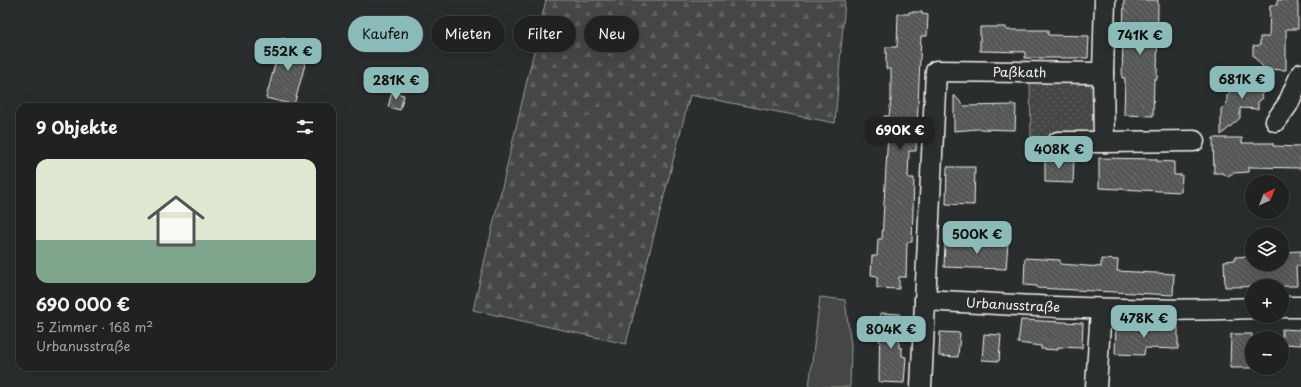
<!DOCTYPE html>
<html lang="de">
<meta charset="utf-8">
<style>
body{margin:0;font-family:"Playpen Sans",sans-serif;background:#282a2a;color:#f1f3f6;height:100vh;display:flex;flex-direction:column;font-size:15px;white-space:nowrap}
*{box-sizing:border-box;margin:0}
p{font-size:13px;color:#a2a4a5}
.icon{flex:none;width:22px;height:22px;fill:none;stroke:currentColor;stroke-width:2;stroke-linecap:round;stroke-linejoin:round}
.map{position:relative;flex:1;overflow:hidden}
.details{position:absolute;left:16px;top:103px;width:320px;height:268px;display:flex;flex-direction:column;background:#202222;border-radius:12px;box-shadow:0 4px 16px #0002,0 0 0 1px #3d3f40}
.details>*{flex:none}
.top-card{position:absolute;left:348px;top:16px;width:380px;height:36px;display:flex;gap:8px}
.needle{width:26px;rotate:43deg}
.buttons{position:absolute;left:1245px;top:175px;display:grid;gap:8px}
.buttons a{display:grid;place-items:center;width:44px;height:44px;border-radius:50%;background:#202222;box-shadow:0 4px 16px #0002,0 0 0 1px #3d3f40;font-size:20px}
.price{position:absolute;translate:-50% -34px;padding:0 9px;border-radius:8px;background:#8bbbb9;color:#111;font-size:13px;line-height:26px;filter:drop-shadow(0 1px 2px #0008)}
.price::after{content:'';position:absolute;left:50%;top:24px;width:12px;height:9px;margin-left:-6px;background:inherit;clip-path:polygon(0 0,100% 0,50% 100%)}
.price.active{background:#222;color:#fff}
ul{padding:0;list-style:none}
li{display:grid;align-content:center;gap:8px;height:212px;padding:0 20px}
li span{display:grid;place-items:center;height:124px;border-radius:12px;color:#555}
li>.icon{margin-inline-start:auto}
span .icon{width:72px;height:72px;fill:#fffc;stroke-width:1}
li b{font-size:17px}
h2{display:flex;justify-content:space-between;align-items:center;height:48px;padding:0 20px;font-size:17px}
.pill{padding:0 14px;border-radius:18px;background:#202222;box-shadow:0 4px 16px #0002,0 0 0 1px #3d3f40;font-size:14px;line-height:36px}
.pill.active{background:#8bbbb9;color:#111}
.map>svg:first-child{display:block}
</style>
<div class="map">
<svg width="1301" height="387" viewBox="0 0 1301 387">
<defs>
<pattern id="forest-firs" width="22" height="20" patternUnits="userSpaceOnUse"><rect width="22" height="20" fill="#444645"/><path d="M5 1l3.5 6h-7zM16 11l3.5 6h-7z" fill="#606160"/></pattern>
<pattern id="park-dots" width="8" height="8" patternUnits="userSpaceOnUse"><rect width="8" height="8" fill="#444645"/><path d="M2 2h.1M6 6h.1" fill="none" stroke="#606160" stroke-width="1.8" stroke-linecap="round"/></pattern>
<pattern id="building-back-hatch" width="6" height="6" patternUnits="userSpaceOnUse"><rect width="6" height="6" fill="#555756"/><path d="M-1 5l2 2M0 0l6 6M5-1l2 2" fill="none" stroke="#6e706e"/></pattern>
</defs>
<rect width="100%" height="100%" fill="#2a2d2e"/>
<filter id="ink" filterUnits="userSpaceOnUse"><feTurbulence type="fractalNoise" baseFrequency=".025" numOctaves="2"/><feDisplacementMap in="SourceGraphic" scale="8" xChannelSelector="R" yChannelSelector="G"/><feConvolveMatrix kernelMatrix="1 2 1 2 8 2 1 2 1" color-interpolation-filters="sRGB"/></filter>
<g filter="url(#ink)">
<path fill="#444645" stroke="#9c9c96" d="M820,297L845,300L851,346L850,387H809Z"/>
<path fill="url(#forest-firs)" stroke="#9c9c96" d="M546,0H845L835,123L690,95L626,344L473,310Z"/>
<path fill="url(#park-dots)" stroke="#9c9c96" d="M1030,82L1088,84L1099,94L1094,133L1077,139L1031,136Z"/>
<path fill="url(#building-back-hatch)" stroke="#f4f1e8" d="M1124,0H1158L1157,79H1154L1153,116L1124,115L1125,78H1122Z
M1277,0H1297L1298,6V29H1286V70L1265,69L1253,56V46L1260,45V37H1269L1270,5H1277Z
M909,12H922V14L928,15L927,36H921L916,151H909L908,178H914L912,242H907L906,277H899V289L877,288V276L871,275L872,256H877L878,239H882L888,132H883L884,116H889L891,99V69H886V47H897L898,14H909Z
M980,27H1006V30H1048V35L1089,36L1088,58H1025V52L980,51Z
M282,38L310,46L294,105L266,98Z
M1251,77H1269V86L1261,95L1263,98L1258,102V109L1240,108V118L1221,135V109L1227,103V95L1231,91V84H1250Z
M392,92L404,95L400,110L388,107Z
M954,95L964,106L1016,105L1015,130L977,129L954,131Z
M1213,138H1242V143H1273V146L1301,147V168L1249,167V172L1233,173L1228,176L1222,173H1214Z
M1045,157L1074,158L1073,183L1045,182Z
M1099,158L1157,159L1156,161L1174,162V175H1182L1181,192L1099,188Z
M947,167H975L974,205L946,204Z
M968,240L1008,242L1006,269L944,267L945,243L968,244Z
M1301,251V266H1296L1297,286L1225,287L1224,261L1235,260V257L1252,256V264H1282V252Z
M1025,258L1060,260V264L1101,267V259L1118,260L1117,271L1174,274L1173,295L1037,288V286L1024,285Z
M880,313L900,314L899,348H902V356L906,357L904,383L880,382L879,380Z
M1021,320L1083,323L1082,348L1058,347V350L1041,349V346L1018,343Z
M1116,324L1178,327V349L1145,348L1144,355L1115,354Z
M1282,329L1301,330V345L1282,344Z
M940,332L960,333L958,357L939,356Z
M984,334L1001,335L999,361L982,360Z
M1231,334H1252V368H1230Z"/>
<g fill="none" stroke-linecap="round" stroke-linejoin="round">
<defs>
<g id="minor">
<path d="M1276,121L1288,104L1301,74"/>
<path d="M1058,142H1104L1103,73L1105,0"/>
<path d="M1104,142L1194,141"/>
<path id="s1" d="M925,300C1034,306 1143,313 1252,308"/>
<path d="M1282,307H1301"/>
<path id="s2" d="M921,387L936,71L1103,73"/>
<path d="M1096,387L1101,309"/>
</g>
</defs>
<use href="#minor" stroke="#f4f1e8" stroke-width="23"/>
<use href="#minor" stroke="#2a2d2e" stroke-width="20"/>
</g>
</g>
<g text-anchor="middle" stroke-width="4" stroke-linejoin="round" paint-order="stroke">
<g font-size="13" fill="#f4f1e8" stroke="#2a2d2e">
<text dy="5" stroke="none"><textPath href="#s2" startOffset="400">Paßkath</textPath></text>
<text dy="5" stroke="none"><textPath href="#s1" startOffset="88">Urbanusstraße</textPath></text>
</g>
</g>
</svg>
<div class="buttons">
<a><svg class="needle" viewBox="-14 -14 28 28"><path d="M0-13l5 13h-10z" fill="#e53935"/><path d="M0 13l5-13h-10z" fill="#a2a4a5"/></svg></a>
<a><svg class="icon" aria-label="layers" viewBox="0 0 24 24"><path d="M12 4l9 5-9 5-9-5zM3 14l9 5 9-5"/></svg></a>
<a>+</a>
<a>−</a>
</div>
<b class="price" style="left:1140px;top:56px">741K €</b>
<b class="price" style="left:288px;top:72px">552K €</b>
<b class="price" style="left:1242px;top:100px">681K €</b>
<b class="price" style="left:396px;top:101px">281K €</b>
<b class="price active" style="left:900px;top:151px">690K €</b>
<b class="price" style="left:1059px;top:170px">408K €</b>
<b class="price" style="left:977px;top:255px">500K €</b>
<b class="price" style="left:1144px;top:339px">478K €</b>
<b class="price" style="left:891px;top:350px">804K €</b>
<div class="top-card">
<a class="pill active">Kaufen</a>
<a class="pill">Mieten</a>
<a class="pill">Filter</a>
<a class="pill">Neu</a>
</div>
<section class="details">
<h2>9 Objekte<svg class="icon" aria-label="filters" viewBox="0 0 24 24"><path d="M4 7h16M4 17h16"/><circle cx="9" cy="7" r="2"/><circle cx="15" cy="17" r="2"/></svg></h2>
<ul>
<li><span style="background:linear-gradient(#dfe7d0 65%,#7fa58c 0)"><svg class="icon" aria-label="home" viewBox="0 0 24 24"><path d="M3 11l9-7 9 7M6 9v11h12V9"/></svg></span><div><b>690 000 €</b><p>5 Zimmer · 168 m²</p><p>Urbanusstraße</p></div></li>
</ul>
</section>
</div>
